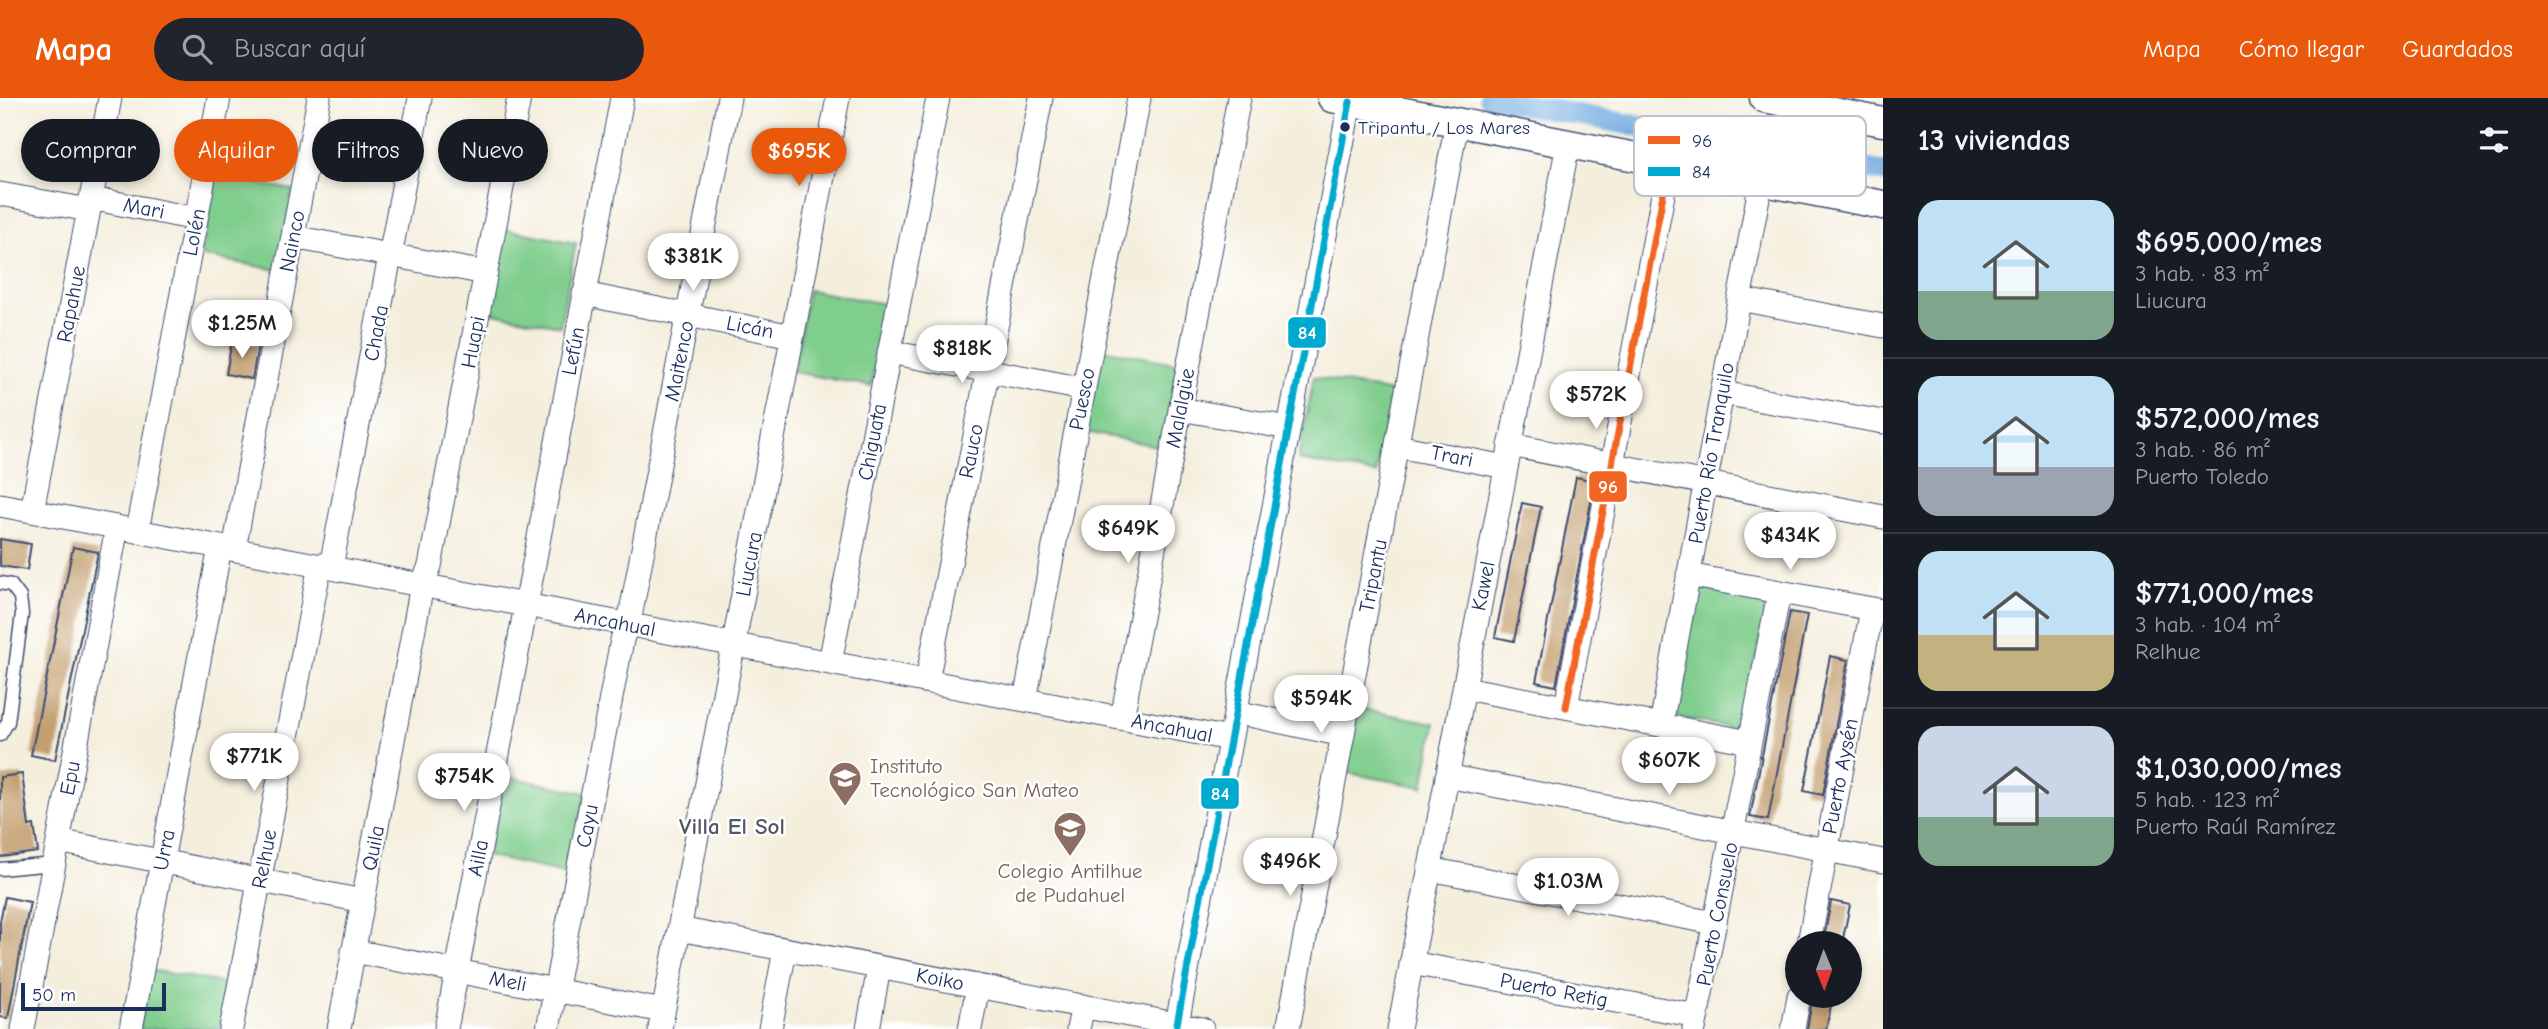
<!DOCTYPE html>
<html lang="es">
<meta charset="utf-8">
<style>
body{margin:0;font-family:"Comic Neue",sans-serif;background:#20242c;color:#f1f3f6;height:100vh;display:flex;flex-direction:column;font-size:26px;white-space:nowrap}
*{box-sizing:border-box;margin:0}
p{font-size:23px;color:#9ea1a6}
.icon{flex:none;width:38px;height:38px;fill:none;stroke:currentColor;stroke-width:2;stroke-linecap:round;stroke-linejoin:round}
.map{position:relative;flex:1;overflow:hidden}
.panel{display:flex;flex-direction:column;background:#171b24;width:665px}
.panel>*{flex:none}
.hud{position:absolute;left:21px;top:21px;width:665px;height:63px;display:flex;gap:14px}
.needle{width:46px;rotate:179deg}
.buttons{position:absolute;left:1785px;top:833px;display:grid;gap:14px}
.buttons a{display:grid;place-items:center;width:77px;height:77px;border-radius:50%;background:#171b24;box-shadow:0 4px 10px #0003;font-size:35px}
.scale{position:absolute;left:21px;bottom:18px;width:145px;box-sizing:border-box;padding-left:7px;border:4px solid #1b2f5e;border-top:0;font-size:19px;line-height:24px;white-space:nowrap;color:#1b2f5e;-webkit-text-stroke:5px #fff;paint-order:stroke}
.price{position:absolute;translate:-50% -60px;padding:0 16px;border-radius:24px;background:#fff;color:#222;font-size:23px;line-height:46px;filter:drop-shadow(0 2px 4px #0008)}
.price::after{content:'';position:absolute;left:50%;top:42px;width:21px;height:16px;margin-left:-10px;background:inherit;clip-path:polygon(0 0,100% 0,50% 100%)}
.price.current{background:#ea580c;color:#fff}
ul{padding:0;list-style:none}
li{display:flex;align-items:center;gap:21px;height:175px;padding:0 35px}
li+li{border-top:2px solid #363941}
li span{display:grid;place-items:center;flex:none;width:196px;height:140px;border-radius:21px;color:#555}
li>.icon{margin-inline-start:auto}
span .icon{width:84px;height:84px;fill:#fffc;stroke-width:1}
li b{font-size:30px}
h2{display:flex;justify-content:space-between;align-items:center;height:84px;padding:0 35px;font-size:30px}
.tag{padding:0 24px;border-radius:32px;background:#171b24;box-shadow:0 4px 10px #0003;font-size:24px;line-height:63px}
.tag.current{background:#ea580c;color:#fff}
header{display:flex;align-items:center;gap:42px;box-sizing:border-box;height:98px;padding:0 35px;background:#ea580c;color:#fff}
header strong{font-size:33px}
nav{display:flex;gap:38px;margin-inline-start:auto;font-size:24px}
.search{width:490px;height:63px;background:#20242c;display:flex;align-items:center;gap:18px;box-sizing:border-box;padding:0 24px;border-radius:38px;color:#9ea1a6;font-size:26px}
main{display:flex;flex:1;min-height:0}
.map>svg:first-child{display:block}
</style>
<header>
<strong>Mapa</strong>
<div class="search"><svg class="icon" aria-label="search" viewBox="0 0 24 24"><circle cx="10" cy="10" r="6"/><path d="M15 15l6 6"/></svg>Buscar aquí</div>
<nav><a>Mapa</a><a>Cómo llegar</a><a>Guardados</a></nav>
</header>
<main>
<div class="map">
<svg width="1883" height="931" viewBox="0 0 1883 931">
<rect width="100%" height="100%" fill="#fff"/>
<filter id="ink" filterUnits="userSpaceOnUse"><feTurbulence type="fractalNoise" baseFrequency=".0143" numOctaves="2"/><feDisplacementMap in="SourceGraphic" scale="14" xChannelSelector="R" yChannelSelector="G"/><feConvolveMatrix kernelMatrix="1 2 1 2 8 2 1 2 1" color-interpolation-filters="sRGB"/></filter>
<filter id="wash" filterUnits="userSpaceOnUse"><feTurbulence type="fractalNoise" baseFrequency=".00686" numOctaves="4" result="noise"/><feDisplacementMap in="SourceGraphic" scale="28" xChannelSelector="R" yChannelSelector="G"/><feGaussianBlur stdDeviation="1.57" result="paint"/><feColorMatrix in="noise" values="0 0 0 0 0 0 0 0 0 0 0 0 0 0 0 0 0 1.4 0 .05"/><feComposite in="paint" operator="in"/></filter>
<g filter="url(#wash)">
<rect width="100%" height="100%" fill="#f4eedc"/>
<path fill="#80ce8d" stroke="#4e7e76" stroke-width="2" d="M216,78L293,92L278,172L201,158Z
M499,130L576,145L560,228L483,213Z
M808,192L886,206L871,288L793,274Z
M1102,251L1179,266L1162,349L1085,334Z
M1314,279L1392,294L1376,376L1298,362Z
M1696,490L1768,504L1743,632L1671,618Z
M1355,610L1435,625L1423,689L1343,674Z
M505,678L586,695L569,776L487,758Z
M150,872L228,886L220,931H139Z"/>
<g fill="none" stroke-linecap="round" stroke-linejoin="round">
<path stroke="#6eaadf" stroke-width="21" d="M1489,0L1883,74"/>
</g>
<g id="blocks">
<path fill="#c39f6f" d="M232,242L258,247L252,281L226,276Z
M1576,379L1595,383L1556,588L1536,584Z
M1522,405L1541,409L1514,543L1495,539Z
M0,441L31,446L27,472L0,468Z
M73,449L98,454L55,662L31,657Z
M1790,514L1807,517L1768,722L1750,719Z
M1830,558L1848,562L1823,697L1804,693Z
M22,676L29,728L34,727L38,754L0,759V679Z
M5,799L30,804L8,920L0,919V823Z
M1831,803L1850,807L1842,845H1823Z
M1813,898H1833L1826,931H1807Z"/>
</g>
</g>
<g filter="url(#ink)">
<use href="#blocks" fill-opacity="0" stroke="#3c4c71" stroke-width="2"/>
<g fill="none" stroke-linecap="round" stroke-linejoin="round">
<defs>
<path id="service" d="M0,485L11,487L20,499L22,516L8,624L0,637
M0,771L54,766"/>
<path id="minor" d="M0,96L89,112
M91,100L196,121
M293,139L486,175
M584,196L792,238
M1739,201L1883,228
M889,254L1084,291
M1722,295L1883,324
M1180,311L1289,330
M1510,347L1883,419
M1397,348L1506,369
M0,407L1230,641
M32,413L110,0
M137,433L219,0
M234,451L319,0
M331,469L420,0
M1688,477L1883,513
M830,565L938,0
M927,583L1041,0
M1464,590L1750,644
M1025,602L1139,0
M1566,609L1669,65
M1235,614L1343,637
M1122,620L1239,0
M1661,627L1761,83
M1447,678L1883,763
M58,743L363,803
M1429,771L1715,825
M679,831L1202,931
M1809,845L1872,511
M353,853L663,913
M1411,865L1697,918
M1177,926L1350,4
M23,931L117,429
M131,931L220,449
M231,931L320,467
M339,931L422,487L430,468L519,0
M446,931L622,0
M548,931L622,542L631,514L729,0
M660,931L838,0
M770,931L785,852
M868,931L879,870
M970,931L978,888
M1078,931L1083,908
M1288,931L1457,24
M1399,931L1568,46
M1694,931L1779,495
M1793,931L1799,898"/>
<path id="tertiary" d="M1332,0L1883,107
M1764,0L1883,24"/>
</defs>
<use href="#service" stroke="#3c4c71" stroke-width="15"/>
<use href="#minor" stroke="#3c4c71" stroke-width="25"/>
<use href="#tertiary" stroke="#3c4c71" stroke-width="31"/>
<use href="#service" stroke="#fff" stroke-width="12"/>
<use href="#minor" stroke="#fff" stroke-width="23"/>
<use href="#tertiary" stroke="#fff" stroke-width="28"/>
<defs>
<path id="bus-1" d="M1566,609L1669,65"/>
<path id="bus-2" d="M1177,926L1350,4"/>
</defs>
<use href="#bus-1" stroke="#fff" stroke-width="12"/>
<use href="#bus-2" stroke="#fff" stroke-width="12"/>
<use href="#bus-1" stroke="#f26522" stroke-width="7"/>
<use href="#bus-2" stroke="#00a9ce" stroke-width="7"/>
</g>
</g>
<defs>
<symbol id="school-pin" viewBox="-11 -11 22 30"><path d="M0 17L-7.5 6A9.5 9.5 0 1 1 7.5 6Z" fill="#8d6e63" stroke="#fff"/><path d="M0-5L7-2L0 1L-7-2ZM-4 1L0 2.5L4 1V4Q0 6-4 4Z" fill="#fff"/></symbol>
</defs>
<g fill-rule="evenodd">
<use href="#school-pin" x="826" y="661" width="38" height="52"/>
<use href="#school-pin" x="1051" y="711" width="38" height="52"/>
</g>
<circle fill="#1b2f5e" stroke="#fff" stroke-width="2.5" cx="1345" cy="29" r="6"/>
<g text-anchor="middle" stroke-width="5" stroke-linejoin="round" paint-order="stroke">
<g font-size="19" fill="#1b2f5e" stroke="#fff" text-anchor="start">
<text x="1358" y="36">Tripantu / Los Mares</text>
</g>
<g font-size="21" fill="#1b2f5e" stroke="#fff">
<text transform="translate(144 110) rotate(11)" y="7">Mari</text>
<text transform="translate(194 134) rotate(-79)" y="7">Lolén</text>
<text transform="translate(292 143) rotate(-79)" y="7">Nainco</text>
<text transform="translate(71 206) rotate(-79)" y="7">Rapahue</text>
<text transform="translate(750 229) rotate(11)" y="7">Licán</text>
<text transform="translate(376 235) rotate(-79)" y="7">Chada</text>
<text transform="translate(473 244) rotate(-79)" y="7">Huapi</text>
<text transform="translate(573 253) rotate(-79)" y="7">Lefún</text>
<text transform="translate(679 263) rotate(-79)" y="7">Maitenco</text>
<text transform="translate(1082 301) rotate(-79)" y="7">Puesco</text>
<text transform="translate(1180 310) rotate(-79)" y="7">Malalgüe</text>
<text transform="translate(872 344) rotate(-79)" y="7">Chiguata</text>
<text transform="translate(971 353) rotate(-79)" y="7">Rauco</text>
<text transform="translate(1711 355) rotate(-80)" y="7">Puerto Río Tranquilo</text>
<text transform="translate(1452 358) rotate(11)" y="7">Trari</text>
<text transform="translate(749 466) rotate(-79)" y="7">Liucura</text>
<text transform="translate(1373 478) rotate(-79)" y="7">Tripantu</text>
<text transform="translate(1483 488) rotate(-79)" y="7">Kawel</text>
<text transform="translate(615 524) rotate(11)" y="7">Ancahual</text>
<text transform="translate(1172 630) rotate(11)" y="7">Ancahual</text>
<text transform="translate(1840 678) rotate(-79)" y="7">Puerto Aysén</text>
<text transform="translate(70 680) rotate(-79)" y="7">Epu</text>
<text transform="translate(587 728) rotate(-79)" y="7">Cayu</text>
<text transform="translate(373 750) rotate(-79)" y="7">Quila</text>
<text transform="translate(164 752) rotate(-79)" y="7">Urra</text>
<text transform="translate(478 760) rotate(-79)" y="7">Ailla</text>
<text transform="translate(264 761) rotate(-79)" y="7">Relhue</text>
<text transform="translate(1717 816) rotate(-79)" y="7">Puerto Consuelo</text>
<text transform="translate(940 881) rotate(11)" y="7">Koiko</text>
<text transform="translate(508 883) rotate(11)" y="7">Meli</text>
<text transform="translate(1554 892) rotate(11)" y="7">Puerto Retig</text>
</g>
<g font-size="21" fill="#785e54" stroke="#fff" text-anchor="start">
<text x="870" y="675">Instituto<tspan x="870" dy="24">Tecnológico San Mateo</tspan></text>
<text x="1070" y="780" text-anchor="middle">Colegio Antilhue<tspan x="1070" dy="24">de Pudahuel</tspan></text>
</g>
<g font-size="23" font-weight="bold" fill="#565664" stroke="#fff">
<text x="732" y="736">Villa El Sol</text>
</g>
</g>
<rect x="1634" y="18" width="232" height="80" rx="10" fill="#fff" stroke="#bbc1cf" stroke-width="2"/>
<rect x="1648" y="38" width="32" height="8" fill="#f26522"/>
<rect x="1648" y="69" width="32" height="9" fill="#00a9ce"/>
<g font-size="19" fill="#1b2f5e">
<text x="1692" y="49">96</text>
<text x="1692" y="80">84</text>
</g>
<g stroke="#fff" stroke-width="2.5">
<rect x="1287" y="218" width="40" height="33" rx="7" fill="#00a9ce"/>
<rect x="1588" y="372" width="40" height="33" rx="7" fill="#f26522"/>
<rect x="1200" y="679" width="40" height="33" rx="7" fill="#00a9ce"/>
</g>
<g font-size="19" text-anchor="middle" font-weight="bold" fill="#fff">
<text x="1307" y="241">84</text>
<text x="1608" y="395">96</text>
<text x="1220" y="702">84</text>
</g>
</svg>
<div class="buttons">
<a><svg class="needle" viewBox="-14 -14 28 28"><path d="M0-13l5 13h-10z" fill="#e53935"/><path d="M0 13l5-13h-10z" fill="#9ea1a6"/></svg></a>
</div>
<div class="scale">50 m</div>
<b class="price current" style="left:799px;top:90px">$695K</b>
<b class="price" style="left:693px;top:195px">$381K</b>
<b class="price" style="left:242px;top:262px">$1.25M</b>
<b class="price" style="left:962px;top:287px">$818K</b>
<b class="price" style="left:1596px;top:333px">$572K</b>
<b class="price" style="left:1128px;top:467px">$649K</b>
<b class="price" style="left:1790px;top:474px">$434K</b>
<b class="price" style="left:1321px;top:637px">$594K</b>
<b class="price" style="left:254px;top:695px">$771K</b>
<b class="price" style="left:1669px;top:699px">$607K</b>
<b class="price" style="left:464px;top:715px">$754K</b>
<b class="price" style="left:1290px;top:800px">$496K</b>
<b class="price" style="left:1568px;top:820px">$1.03M</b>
<div class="hud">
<a class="tag">Comprar</a>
<a class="tag current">Alquilar</a>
<a class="tag">Filtros</a>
<a class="tag">Nuevo</a>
</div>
</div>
<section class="panel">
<h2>13 viviendas<svg class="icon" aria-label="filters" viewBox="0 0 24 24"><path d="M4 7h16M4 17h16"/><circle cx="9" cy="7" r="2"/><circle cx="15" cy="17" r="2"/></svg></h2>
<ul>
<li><span style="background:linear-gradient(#bfe0f5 65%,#7fa58c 0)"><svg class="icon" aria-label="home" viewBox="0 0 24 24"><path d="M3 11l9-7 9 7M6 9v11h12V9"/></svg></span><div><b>$695,000/mes</b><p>3 hab. · 83 m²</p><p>Liucura</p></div></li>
<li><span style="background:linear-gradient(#bfe0f5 65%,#9aa5b1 0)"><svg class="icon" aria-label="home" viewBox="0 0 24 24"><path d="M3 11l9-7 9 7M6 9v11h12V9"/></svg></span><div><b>$572,000/mes</b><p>3 hab. · 86 m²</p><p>Puerto Toledo</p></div></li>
<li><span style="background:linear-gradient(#bfe0f5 60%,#c2b280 0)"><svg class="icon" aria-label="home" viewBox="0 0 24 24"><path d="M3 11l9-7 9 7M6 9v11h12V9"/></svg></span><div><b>$771,000/mes</b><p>3 hab. · 104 m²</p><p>Relhue</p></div></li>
<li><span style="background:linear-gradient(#c9d6e8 65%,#7fa58c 0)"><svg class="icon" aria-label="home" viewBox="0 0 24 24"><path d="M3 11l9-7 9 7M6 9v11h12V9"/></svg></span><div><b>$1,030,000/mes</b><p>5 hab. · 123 m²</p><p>Puerto Raúl Ramírez</p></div></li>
</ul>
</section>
</main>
